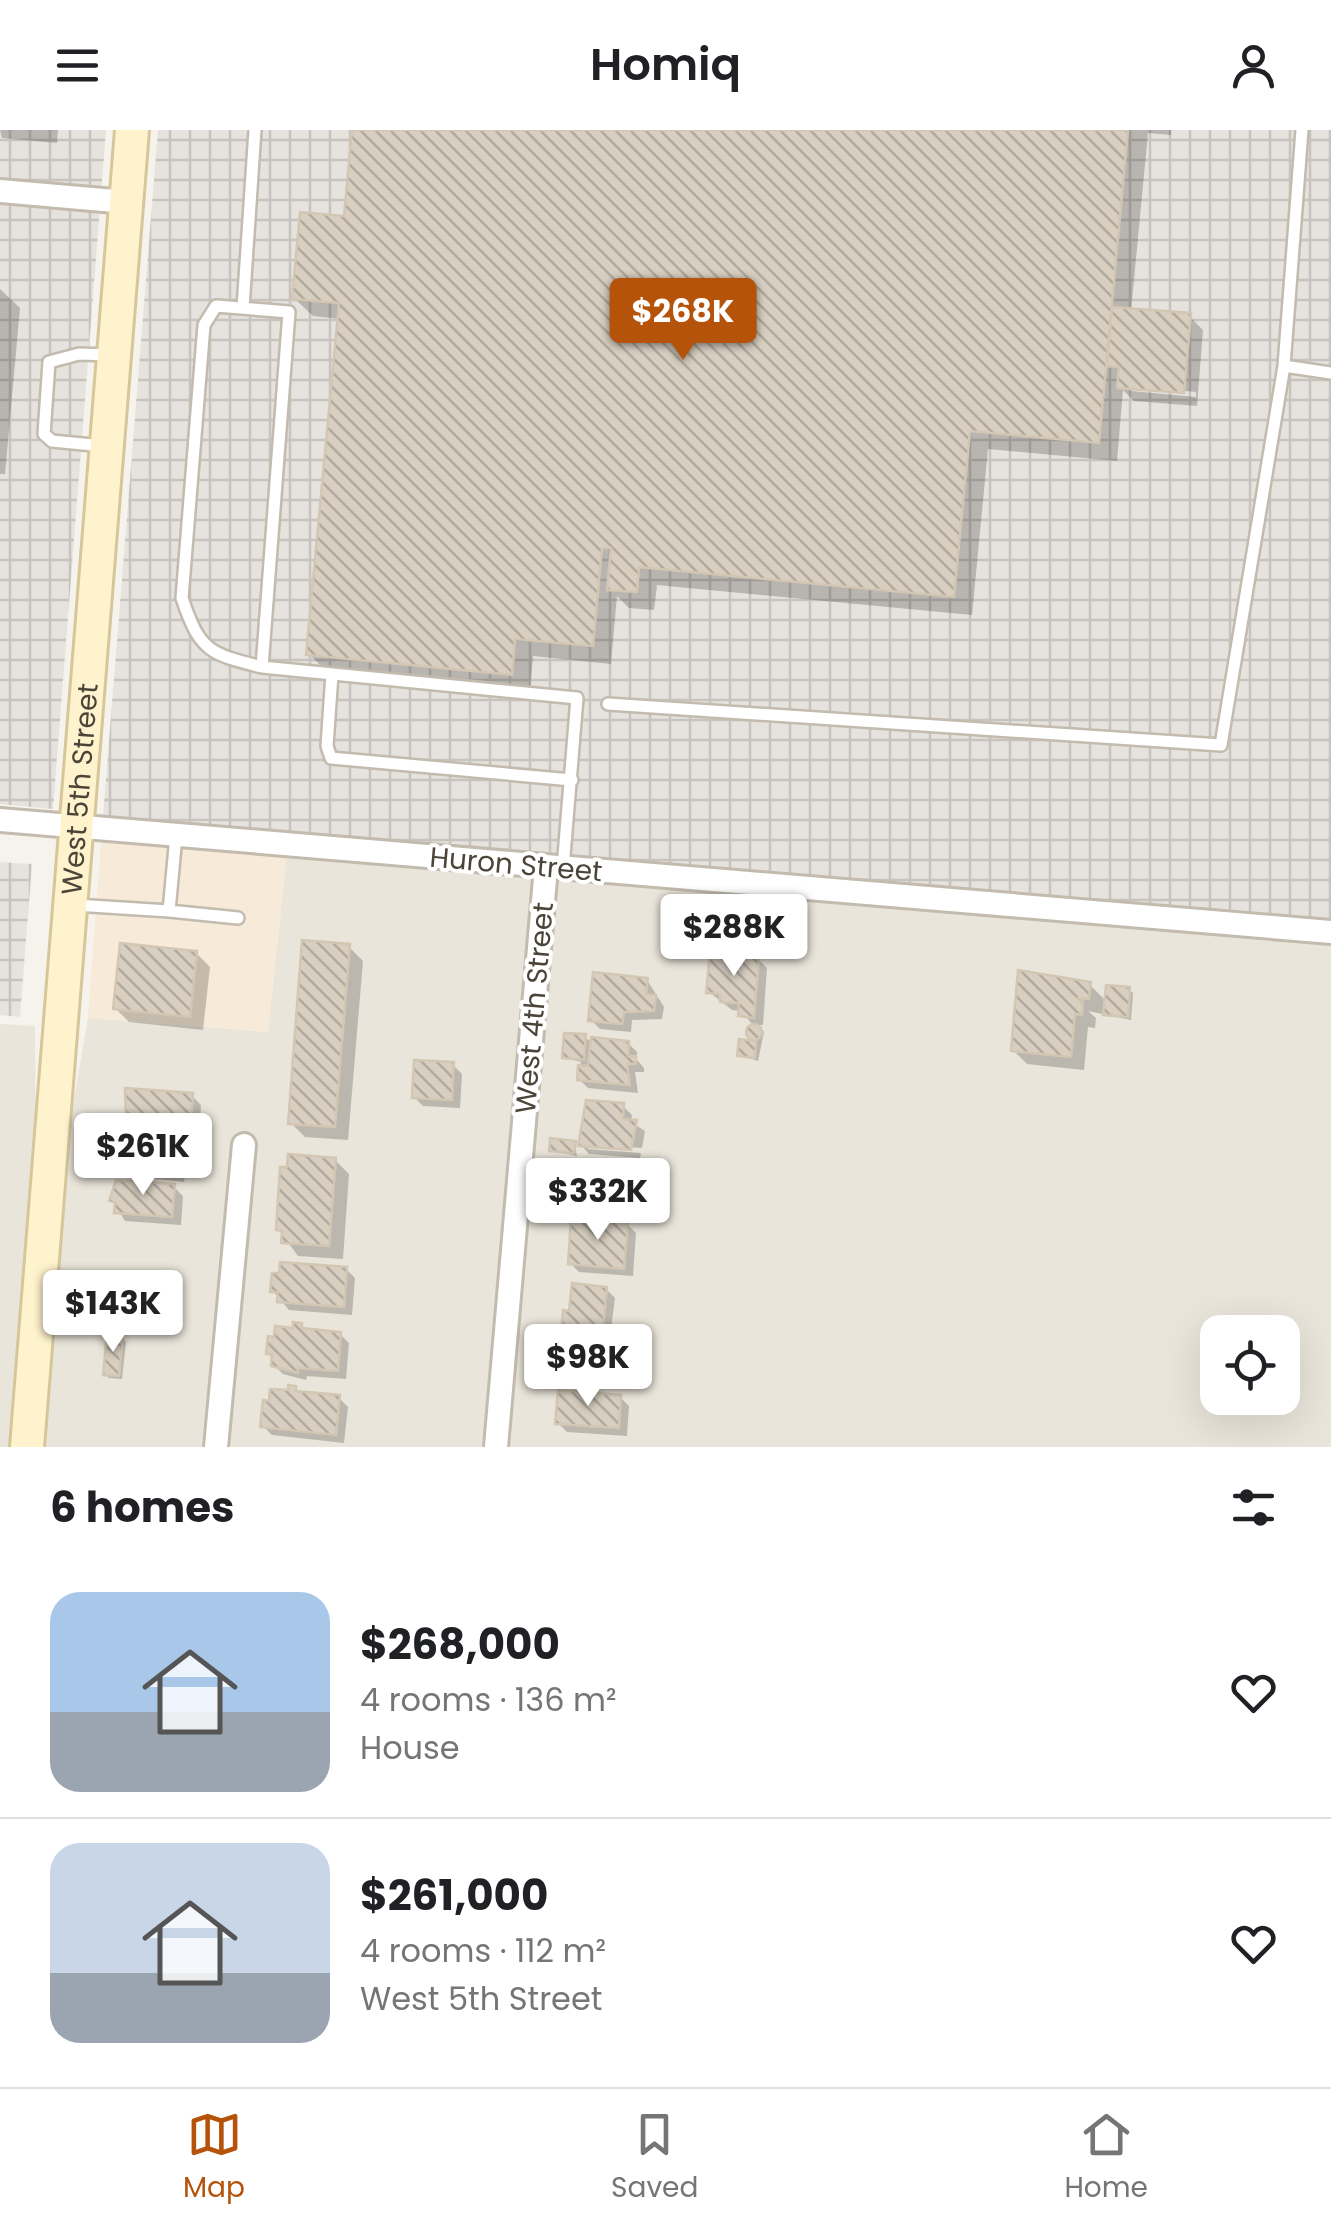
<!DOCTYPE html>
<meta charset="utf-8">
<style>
body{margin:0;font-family:Poppins,sans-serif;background:#f6f6f6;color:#202124;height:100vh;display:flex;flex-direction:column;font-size:38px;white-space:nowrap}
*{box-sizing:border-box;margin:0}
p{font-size:32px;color:#757577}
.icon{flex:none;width:55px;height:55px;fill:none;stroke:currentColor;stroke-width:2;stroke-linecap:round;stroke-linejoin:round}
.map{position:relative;height:1317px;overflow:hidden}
.drawer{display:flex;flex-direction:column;background:#fff;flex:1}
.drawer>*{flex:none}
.fabs{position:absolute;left:1200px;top:1185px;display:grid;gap:20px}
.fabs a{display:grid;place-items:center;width:100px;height:100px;border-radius:20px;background:#fff;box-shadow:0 10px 40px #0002;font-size:50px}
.price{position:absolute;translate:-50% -85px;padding:0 22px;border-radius:10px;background:#fff;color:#222;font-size:32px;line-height:65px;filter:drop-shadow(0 2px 5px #0008)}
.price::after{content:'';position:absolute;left:50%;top:60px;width:30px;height:22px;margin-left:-15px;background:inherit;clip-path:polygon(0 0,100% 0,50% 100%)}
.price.current{background:#b45309;color:#fff}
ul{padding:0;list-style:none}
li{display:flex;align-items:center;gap:30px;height:250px;padding:0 50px}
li+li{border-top:2px solid #e0e0e0}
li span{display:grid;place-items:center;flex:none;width:280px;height:200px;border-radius:30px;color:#555}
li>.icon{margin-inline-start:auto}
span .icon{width:120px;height:120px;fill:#fffc;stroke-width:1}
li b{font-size:42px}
h2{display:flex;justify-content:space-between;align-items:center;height:120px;padding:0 50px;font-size:42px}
header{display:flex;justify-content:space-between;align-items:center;height:130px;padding:0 50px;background:#fff;font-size:45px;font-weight:600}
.tabs{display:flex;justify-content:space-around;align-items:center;height:140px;border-top:2px solid #e0e0e0;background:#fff;font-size:28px;color:#757577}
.tabs a{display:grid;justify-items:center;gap:5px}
.tabs .current{color:#b45309}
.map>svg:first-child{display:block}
</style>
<header><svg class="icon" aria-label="menu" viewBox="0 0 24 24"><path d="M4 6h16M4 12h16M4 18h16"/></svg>Homiq<svg class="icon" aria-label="person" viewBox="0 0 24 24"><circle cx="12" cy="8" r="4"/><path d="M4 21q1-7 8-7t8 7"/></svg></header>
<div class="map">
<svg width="1331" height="1317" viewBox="0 0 1331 1317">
<defs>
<pattern id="industrial-grid" width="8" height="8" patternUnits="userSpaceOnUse" patternTransform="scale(2.5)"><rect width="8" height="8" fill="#e6e2dd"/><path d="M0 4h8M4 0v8" fill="none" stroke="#c7c3be"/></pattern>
<pattern id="building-back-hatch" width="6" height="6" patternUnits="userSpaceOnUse" patternTransform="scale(2.5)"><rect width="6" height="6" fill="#d8cfc1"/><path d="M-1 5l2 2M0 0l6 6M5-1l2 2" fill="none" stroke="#b1aa9e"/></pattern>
</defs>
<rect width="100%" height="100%" fill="#f6f3ec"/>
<path fill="#eae5da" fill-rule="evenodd" d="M289,702L1331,789V1317H40L66,1015L88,888L268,902ZM1218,1202H1282V1268H1218Z
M0,894L35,896L36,1051L13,1317H0Z"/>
<path fill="#f7ead8" d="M103,686L289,702L268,902L88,888Z"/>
<path fill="url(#industrial-grid)" d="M0,0H106L53,679L0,674Z
M158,0H1331V789L103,686Z
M0,732L32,734L20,887L0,885Z"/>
<path fill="#0003" fill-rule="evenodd" d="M0,0H58L57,13L2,8Z
M354,0H1171V5L1148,3L1131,181L1189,186L1203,200L1197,276L1134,271L1123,260L1117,331L988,319L972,485L657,455L654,480L629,478L617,466L611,534L533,526L530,562L328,543L309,524L340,189L313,186L294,168L346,89ZM1131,256L1196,262V267L1131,261Z
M0,159L20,178L5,344H0Z
M736,815L745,828L758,829L767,838L763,895H757L764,902L758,931L740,925L750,913L752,894L741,881L732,880L709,862Z
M349,817L363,831L348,1010L305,1007L291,993Z
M196,823L210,837L203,900L129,892L115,878Z
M647,850L664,877L662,889L632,890L631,902L600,899L591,890Z
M1089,854L1107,872L1129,859L1133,863L1131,890L1088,881L1096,888L1095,898L1088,897L1084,940L1027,934L1013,920Z
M585,907L593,914L628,913L637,922V930L644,938V942H635L638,963L588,958L579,949L581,932L565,928Z
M453,935L462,944L460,978L423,976L414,967Z
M192,966L201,975L199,1007L138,1003L128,993Z
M623,976L632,985L631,992L645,1001L642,1018L588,1014V1019L641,1023L640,1028L589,1024L581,1015Z
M574,1013L577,1026L551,1020Z
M178,1021L187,1030L184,1052L129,1046L120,1037Z
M335,1030L349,1044L343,1129L298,1126L278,1099Z
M626,1036L635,1045L632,1081L584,1077L575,1068Z
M174,1057L183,1066L181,1095L125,1091L112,1070Z
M627,1094L636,1103L633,1146L579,1142L570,1133Z
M346,1139L355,1148L352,1185L289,1180L273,1161Z
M606,1159L615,1168L611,1199L625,1209L623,1229L609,1227L608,1241L570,1237L561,1228L572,1183Z
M301,1196L307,1201L340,1204L349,1213L346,1249L307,1246L306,1250L283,1244L274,1235L269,1223L276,1209Z
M122,1208L126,1212L122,1249L109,1248L105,1244Z
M295,1258L301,1264L339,1268L348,1277L344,1313L272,1305L263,1296Z
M620,1267L629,1276L627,1306L567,1302L558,1293Z"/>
<path fill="url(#building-back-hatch)" stroke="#d3c7b4" stroke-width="2.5" d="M352,0H1128L1099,313L970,301L954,467L639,437L637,462L607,460L611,418H602L593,516L515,509L512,545L306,525L339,173L292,169L300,82L344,86Z
M1112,177L1191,183L1184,263L1117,258L1119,237L1107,236Z
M302,810L350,814L335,997L288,994Z
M724,812L737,813L736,825L759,827L754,888L738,886L739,873L720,872V864L706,863L710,823L723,824Z
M120,813L197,821L190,887L113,879Z
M1018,840L1091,852L1089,869L1077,868L1083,872L1082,885L1075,884L1071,927L1011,921Z
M593,842L648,848L646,864L656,865L654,881L624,882L622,894L588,891Z
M1106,855L1130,857L1128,887L1103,885Z
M746 902a8 8 0 1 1 16 0a8 8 0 1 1-16 0Z
M564,903L586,904L584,930L562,928Z
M591,907L629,911L628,926H636V934H627L630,955L577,950L578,935L588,936Z
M739,909L756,911L755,928L737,926Z
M414,930L454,932L452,970L412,968Z
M125,958L193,963L191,999L126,994Z
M586,970L624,973L623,989L637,990L631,1020L578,1016Z
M550,1008L576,1011L574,1023L549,1021Z
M120,1012L179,1018L176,1044L118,1038Z
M288,1024L336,1028L329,1116L281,1113L282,1101L276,1100L280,1037H287Z
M576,1029L627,1034L624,1073L573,1069Z
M116,1050L175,1054L172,1087L114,1083L115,1072L109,1071Z
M571,1087L628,1091L624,1139L568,1134Z
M280,1132L347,1137L344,1177L277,1172L278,1162H270L272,1143H279Z
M572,1153L607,1157L603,1196L617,1197L615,1221L601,1220L599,1233L559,1229L563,1180L569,1181Z
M293,1192L302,1193V1198L341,1202L338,1241L298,1238V1243L271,1236L272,1224H266L268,1206L274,1207L275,1196L293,1198Z
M107,1203L123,1205L119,1246L103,1245Z
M288,1255L296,1256V1261L340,1265L336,1305L260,1297L263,1270L269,1271L270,1259L288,1260Z
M558,1260L621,1265L619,1298L555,1294Z"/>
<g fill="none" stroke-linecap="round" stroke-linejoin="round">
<defs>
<path id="lane" d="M1302,0L1284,236L1331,243
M243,178L255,0
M103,316L52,311L44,304L49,232L79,224L110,225
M262,537L289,182L216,176L204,195L182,468C200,522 210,524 262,537L577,568L563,738
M332,544L327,616L331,628L572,650
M608,574L1221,615L1284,236
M75,775L169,781L176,706
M169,781L238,788"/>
<path id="street" d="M0,61L126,72
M0,690L1331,802
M216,1317L244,1015
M496,1317L546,737"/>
<g id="secondary">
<path id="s1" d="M27,1317L132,0"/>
</g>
</defs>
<use href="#lane" stroke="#c2bbae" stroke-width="16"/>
<use href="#street" stroke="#c2bbae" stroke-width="28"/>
<use href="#secondary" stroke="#d6c79b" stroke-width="38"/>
<use href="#lane" stroke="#fff" stroke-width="11"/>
<use href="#street" stroke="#fff" stroke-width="22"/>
<use href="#secondary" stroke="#fff3cd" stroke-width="32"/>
</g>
<g text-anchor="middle" stroke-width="8" stroke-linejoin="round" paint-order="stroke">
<g font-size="28" fill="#4b4439" stroke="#fff">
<text dy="10" stroke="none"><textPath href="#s1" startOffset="660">West 5th Street</textPath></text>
<text transform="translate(516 734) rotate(5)" y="10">Huron Street</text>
<text transform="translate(534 878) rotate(-85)" y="10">West 4th Street</text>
</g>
</g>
</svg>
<div class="fabs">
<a><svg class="icon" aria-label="locate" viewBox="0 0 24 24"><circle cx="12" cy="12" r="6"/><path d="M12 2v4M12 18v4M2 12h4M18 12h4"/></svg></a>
</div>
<b class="price current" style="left:683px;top:233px">$268K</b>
<b class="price" style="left:734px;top:849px">$288K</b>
<b class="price" style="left:143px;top:1068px">$261K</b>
<b class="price" style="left:598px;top:1113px">$332K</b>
<b class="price" style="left:113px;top:1225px">$143K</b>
<b class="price" style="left:588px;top:1279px">$98K</b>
</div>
<section class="drawer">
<h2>6 homes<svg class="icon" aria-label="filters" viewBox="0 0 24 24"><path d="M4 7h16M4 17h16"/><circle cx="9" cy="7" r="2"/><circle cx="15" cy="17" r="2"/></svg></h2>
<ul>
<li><span style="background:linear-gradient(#a9c7e8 60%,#9aa5b1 0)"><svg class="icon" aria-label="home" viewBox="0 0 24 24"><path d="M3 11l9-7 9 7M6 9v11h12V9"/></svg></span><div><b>$268,000</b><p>4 rooms · 136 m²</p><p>House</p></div><svg class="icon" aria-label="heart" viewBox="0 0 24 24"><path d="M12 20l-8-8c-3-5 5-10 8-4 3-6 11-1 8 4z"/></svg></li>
<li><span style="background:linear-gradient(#c9d6e8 65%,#9aa5b1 0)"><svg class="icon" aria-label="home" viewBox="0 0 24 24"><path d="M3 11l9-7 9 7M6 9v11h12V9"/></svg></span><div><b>$261,000</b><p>4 rooms · 112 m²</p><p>West 5th Street</p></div><svg class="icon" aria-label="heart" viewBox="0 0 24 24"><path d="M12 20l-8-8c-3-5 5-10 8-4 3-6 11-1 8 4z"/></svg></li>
</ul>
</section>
<nav class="tabs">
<a class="current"><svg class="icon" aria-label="map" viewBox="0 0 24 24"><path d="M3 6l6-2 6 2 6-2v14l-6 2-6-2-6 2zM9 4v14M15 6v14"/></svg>Map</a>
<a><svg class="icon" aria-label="saved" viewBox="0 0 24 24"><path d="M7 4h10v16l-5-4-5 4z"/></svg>Saved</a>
<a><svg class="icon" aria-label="home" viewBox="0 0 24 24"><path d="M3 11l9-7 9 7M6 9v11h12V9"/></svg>Home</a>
</nav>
